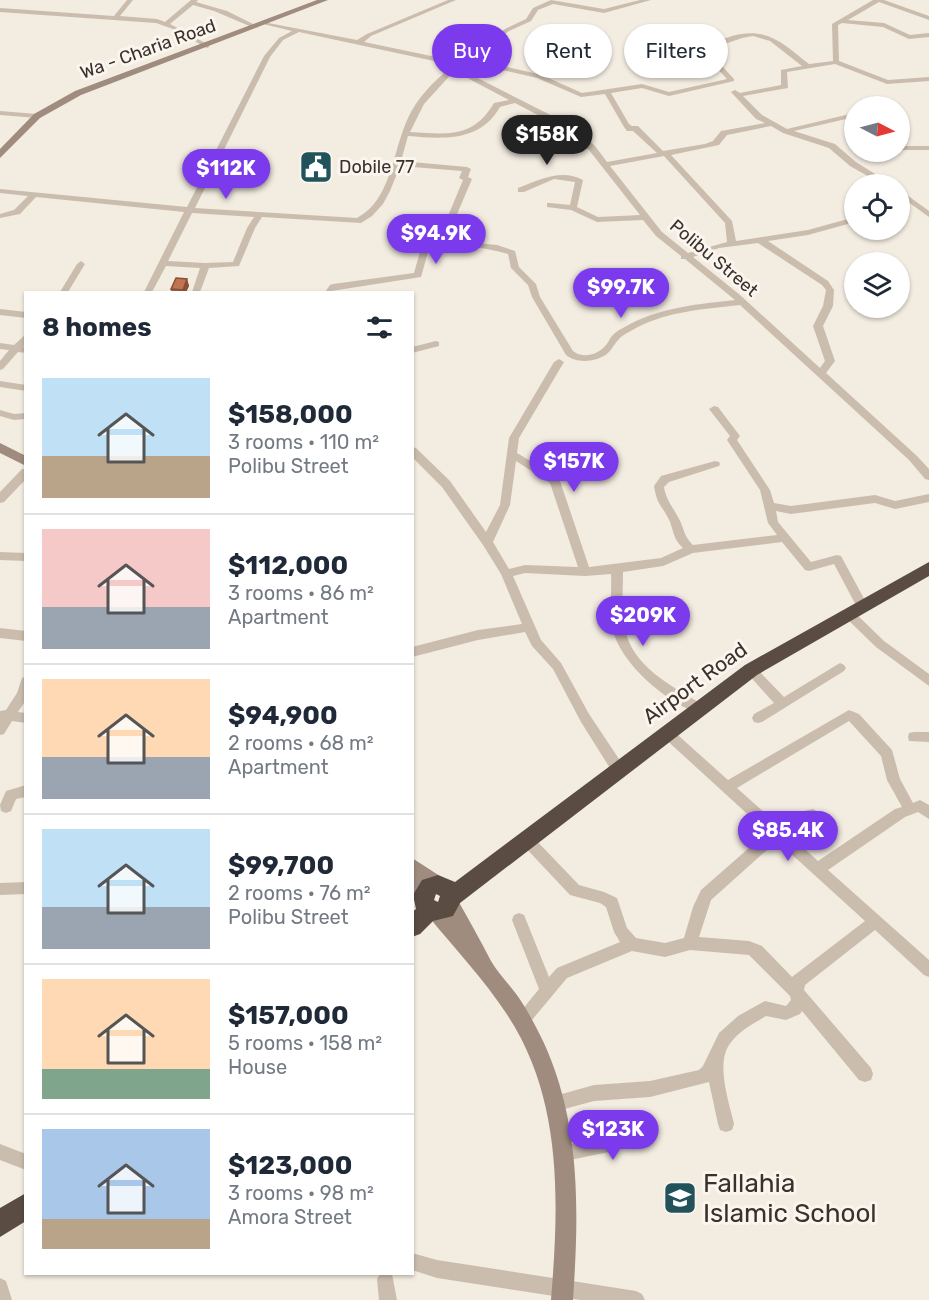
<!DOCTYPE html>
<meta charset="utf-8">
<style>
body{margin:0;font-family:Rubik,sans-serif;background:#f6f6f7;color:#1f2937;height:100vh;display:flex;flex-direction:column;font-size:22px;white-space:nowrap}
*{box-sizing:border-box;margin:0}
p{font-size:20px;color:#747a83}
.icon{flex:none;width:33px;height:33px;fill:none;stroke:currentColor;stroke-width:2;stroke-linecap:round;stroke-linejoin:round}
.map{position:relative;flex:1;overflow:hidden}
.details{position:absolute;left:24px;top:291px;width:390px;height:984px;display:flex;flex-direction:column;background:#fff;border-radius:0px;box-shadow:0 2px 4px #0004}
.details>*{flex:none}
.hud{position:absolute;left:432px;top:24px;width:406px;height:54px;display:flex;gap:12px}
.needle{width:39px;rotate:96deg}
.fabs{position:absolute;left:844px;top:96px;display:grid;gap:12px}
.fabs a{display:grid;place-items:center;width:66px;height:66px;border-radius:50%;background:#fff;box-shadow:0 2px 4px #0004;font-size:30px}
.price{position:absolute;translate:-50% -51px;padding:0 14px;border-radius:21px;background:#7c3aed;color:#fff;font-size:20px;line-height:39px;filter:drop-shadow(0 2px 3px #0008)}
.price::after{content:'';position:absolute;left:50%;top:36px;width:18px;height:14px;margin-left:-9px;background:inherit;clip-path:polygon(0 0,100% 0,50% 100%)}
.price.on{background:#222;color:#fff}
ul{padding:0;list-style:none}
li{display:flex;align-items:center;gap:18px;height:150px;padding:0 18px}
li+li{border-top:2px solid #e0e1e3}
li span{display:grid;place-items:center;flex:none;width:168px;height:120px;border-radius:0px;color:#555}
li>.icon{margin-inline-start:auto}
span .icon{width:72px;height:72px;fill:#fffc;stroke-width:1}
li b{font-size:26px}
h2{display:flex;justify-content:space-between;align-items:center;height:72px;padding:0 18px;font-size:26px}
.tag{padding:0 21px;border-radius:27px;background:#fff;box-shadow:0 2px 4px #0004;font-size:21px;line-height:54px}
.tag.on{background:#7c3aed;color:#fff}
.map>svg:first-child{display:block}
</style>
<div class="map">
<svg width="929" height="1300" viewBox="0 0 929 1300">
<rect width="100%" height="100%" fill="#f3ece1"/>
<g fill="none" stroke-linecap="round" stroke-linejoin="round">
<path fill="#cbbdad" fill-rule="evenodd" d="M127,0H133L120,16L157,19L165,22L191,0H198L196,2L227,11L259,27L254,28L214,11L193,5L170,24L209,45V47L207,48L173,29L156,23L0,12V8L114,16Z
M448,0H456L371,36L364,42L436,57L444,60L458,61L505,29L526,19L533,8L551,0L604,9L640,0H651L604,13L553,4L538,10L531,21L509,31L466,62L502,66L538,74C553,64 578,44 595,44V46L586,49L544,76L582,93L642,84L669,92L727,79L716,67L706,47C713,42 723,39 732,36C767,26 784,44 809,64L833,61L832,24L873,0H884L929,16V20L879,2L848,20L884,23L910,35L929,33V37L909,39L883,27L842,23L838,25L839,61L888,80L929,77V81L887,84L835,64L787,72L788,88L743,96L762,115L787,129L850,114L855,118V124L846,119L794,131L835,144L856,162L891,184H882L850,166L829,148L783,133L771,126L727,135L719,145L671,155L732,221L736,241L808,230L855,217V222L808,235L768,241L828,281L834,290L833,306L823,326L835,361L826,373L917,456L929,469V480L925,479L909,460L740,305C705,309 668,311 636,328C631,331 624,334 620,338C611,347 612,354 597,359C586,362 575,362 566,355L532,297L528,285L511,268L508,254C484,247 454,244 430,245L421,277L325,292L330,285L333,284L414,273L423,241L438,240L463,180L459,178L462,171L400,166L390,191L383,204L372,216L361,223L262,217L255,228L239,266L209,268L200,292H192L200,268L166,266L152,292H144L184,212L36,197L20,214L0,218V214L14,210L28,196L0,193V189L187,207L264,56L279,38L292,31L263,24V22L357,40L367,34ZM299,32L434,61L449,69C433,82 417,98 408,118C392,152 392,199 357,218L195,208L270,57L283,40ZM753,36L770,41L802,66L781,70V85L740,93L735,90L731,92L756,119L765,123L721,131L713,141L705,144L663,151L638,126H632L629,124L611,93L642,88L669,96L734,81V79L722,66L713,48L742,38ZM452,65L502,70L537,78L581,97L605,94L624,127L627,131H633L657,153L607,162L595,146L576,128ZM454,71L509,100L494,103C473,139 447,134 410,132L424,104ZM515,103L570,132L589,150L640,215L598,217L577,207L583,180C562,168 538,180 518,188V192H524L554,179L575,182L570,205L550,203H547V207L571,210L597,222L643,220L656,236L681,256V259H685L735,300C699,304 663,307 630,324C625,327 618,330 614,334C610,337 609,342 606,345C598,355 583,359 573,351L540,297L536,284L519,267L515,251L497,245L446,240L472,179L468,177L471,169L467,167L401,161L408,136C444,139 480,142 500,107ZM664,156L725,223L727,242L688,253L662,232L610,166ZM192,213L254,217L247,228L233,262L205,263L168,261ZM758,243L822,285L826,290L823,306L813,326L825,361L820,368L740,295L693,257L719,248Z
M0,111L37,114L41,116L37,118L0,115Z
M900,146H929V150H900Z
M900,190L929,211V217L900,196Z
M81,261L85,264L68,292H60L77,264Z
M0,309L26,312V318L0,315Z
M26,334V343L23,347H26V353L18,352L3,369L0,370V361L9,350L0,349V343L14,345Z
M436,341L439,342V346L412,353V347Z
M559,359L564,362L519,438L517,453L559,478L589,567L661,558L683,548C674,540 674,533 670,522C663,506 657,506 654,486L661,476L715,461L719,462L720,464L719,466L669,482L664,487C666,500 673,507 679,519C685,530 683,535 693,545L777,535L768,523L760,490L727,440L730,436L709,409L714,406L718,407L740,436L737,440L770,490L774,503L791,506L875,495L895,501L929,494V502L895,509L875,503L791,514L776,511L778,522L811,562L837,555L841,556L868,606L862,610L858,609L834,564L809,571L805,570L782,542L693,553L663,566L623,572C623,591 621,610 625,628C631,666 673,687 702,704L704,708L702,712L698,713C667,703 620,663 613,630C609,612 612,592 611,574L585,576L525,573L513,576L541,640L561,663L589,714L623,765L625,769L623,773L618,775L613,773L581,722L553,669L532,646L525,632L478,640L412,657V647L478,630L522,624L501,574L483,545L442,487L412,457V447L416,448L450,481L486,532L500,505L509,438L554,362ZM516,461L550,483L578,567L525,565L509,569L493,542L510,505Z
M0,381L26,385V391L0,387Z
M0,410L14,414L26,413V419L14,420L0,416Z
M22,469H26V479L4,502L0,503V492Z
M0,552L26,553V561L0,560Z
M849,610L853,611L884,641L929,674V686L876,647L845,617L843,614L845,611Z
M0,628L26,631V641L0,638Z
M840,663L844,665L846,668L844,671L762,722L758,723L754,722L752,718L754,714L774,703L747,673L745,670L747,667H755L784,697Z
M26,676V700L18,712L26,713V723L12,721L4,734L0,735V711L6,710L17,693L22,678Z
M849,710L859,714L892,750L900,779L913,803L920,800L929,805V819L918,812L905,817L828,870L929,960V977L924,975L875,930L805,985L804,990L871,1068L873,1074L871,1080L865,1082L859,1080L802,1011L800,1014L786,1020L766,1016C754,1023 737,1032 729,1045C716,1065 729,1102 734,1124L732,1130L726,1132L720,1130L718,1124L709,1082L650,1097L594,1101L557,1111L551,1109L549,1103L551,1097L594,1085L650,1081L699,1070L703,1066L719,1033L738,1016L765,1001L786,1006L791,1000L790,996L749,955L690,950L665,957L632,951L567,978L527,1026L522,1029L517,1026L514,1021L517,1016L539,989L512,920L514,915L519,913L524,915L549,977L557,968L620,942L614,932L606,907L600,903L570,895L522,844L520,840L522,836L527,834L532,836L579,885L604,892L617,898L627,928L636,938L665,943L684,938L693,907L701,890L767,832L662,736L660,732L662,728L666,727L670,728L728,780ZM849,721L881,756L887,780L902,807L895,809L818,861L786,832L796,824L811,821L827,831L832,829L834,825L832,821L813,809L787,815L777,824L737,788ZM777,841L865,921L792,977L762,946L749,941L699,937L711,900Z
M914,732H929V742L909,741L908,737L909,733Z
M26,785V797L16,799L11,811L6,813L1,811L0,805L6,791Z
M26,882V894L0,895V883Z
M645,1116L651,1118L653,1124L651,1130L609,1152L565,1161L559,1159L557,1153L559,1147L607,1136Z
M0,1144L26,1154V1170L0,1160Z
M412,1253L437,1260L636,1291L642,1294L645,1300H580L437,1278L412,1270Z
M380,1274H392L397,1300H379L377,1279Z
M0,1278L6,1281L12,1300H0Z"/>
<path fill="#9f8c7e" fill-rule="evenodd" d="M317,0H328L81,95L40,118L0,158V149L34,114L75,91Z
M0,443L26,456V466L0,453Z
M412,858L443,878L446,884L443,890L437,892L424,885L431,896L428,902L422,904L412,897Z
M450,895L456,897C468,918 480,940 491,961C499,975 512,987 521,1001C529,1013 536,1027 543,1041C581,1123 579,1211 573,1300H551C559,1202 563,1098 506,1013C483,978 455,949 429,917L426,911L429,905L435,903L443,907L441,903L444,897Z"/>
<path fill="#5a4c43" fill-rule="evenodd" d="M929,562V576L757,675L460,903L453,916L433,921L420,934L412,937V912L416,909L413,895L422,880L438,875L455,882L745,665ZM436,894L440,896L438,902L434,900Z
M26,1193V1221L0,1237V1208Z"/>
</g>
<path fill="#a76345" d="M187,279L189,286L186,292H171V289Z"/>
<path fill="#885038" d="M187,279L189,286L186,292H183V290Z"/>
<path fill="#c27350" stroke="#885038" stroke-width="1.5" d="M176,278L187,279L183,290L171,289Z"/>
<defs>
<symbol id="civic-square" viewBox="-11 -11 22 22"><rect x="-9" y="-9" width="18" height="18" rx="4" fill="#22535a" stroke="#faf5ee"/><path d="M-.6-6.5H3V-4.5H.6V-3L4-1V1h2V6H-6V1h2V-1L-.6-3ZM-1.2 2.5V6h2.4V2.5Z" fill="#fff"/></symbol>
<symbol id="school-square" viewBox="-11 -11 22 22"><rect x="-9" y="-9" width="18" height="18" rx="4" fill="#22535a" stroke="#faf5ee"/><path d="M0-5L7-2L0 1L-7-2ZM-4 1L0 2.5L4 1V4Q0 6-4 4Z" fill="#fff"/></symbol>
</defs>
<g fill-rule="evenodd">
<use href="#civic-square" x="297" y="148" width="38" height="38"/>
<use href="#school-square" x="661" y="1179" width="38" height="38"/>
</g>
<g text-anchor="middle" stroke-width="6" stroke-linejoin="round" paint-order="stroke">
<g font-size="18" fill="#3a312b" stroke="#faf5ee">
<text transform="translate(148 49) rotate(-20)" y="6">Wa - Charia Road</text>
<text transform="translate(714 258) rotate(40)" y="6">Polibu Street</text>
</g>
<g font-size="18" fill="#3a312b" stroke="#faf5ee" text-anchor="start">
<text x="339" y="173">Dobile 77</text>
</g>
<g font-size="21" fill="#3a312b" stroke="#faf5ee">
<text transform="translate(695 683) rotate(-36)" y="7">Airport Road</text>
</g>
<g font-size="26" fill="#3a312b" stroke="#faf5ee" text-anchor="start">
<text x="703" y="1192">Fallahia<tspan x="703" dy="30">Islamic School</tspan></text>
</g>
</g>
</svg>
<div class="fabs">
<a><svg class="needle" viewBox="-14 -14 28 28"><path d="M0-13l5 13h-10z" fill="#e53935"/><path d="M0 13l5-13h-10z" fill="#747a83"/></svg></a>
<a><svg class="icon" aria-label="locate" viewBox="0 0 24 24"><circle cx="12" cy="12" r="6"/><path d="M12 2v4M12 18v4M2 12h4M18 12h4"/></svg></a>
<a><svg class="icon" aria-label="layers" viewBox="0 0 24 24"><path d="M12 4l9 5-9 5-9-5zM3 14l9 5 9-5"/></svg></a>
</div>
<b class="price on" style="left:547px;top:166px">$158K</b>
<b class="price" style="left:226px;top:200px">$112K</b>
<b class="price" style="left:436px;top:265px">$94.9K</b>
<b class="price" style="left:621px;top:319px">$99.7K</b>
<b class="price" style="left:574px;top:493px">$157K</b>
<b class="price" style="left:643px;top:647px">$209K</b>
<b class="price" style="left:788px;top:862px">$85.4K</b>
<b class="price" style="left:613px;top:1161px">$123K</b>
<div class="hud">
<a class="tag on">Buy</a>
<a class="tag">Rent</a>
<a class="tag">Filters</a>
</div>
<section class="details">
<h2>8 homes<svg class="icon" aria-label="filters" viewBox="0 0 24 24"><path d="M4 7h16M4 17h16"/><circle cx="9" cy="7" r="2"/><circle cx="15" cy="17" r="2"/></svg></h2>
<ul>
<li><span style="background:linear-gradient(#bfe0f5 65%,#b9a48a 0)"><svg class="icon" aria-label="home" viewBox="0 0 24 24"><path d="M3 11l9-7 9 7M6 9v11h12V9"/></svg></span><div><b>$158,000</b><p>3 rooms · 110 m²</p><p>Polibu Street</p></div></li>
<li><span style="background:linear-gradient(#f6c9c9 65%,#9aa5b1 0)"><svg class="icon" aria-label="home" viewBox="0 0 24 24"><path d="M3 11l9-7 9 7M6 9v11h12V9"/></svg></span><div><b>$112,000</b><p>3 rooms · 86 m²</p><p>Apartment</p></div></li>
<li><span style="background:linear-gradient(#ffd9b3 65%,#9aa5b1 0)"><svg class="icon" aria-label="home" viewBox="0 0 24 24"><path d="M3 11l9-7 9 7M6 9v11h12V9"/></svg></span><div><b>$94,900</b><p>2 rooms · 68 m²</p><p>Apartment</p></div></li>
<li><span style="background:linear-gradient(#bfe0f5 65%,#9aa5b1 0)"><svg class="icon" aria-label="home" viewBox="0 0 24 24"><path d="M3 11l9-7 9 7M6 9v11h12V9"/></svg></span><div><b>$99,700</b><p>2 rooms · 76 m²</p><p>Polibu Street</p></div></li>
<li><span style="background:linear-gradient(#ffd9b3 75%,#7fa58c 0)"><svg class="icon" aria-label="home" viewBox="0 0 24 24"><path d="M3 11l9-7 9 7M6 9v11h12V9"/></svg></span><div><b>$157,000</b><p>5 rooms · 158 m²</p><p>House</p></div></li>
<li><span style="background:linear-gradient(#a9c7e8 75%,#b9a48a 0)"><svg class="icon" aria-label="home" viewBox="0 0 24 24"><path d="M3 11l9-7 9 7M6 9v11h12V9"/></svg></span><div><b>$123,000</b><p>3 rooms · 98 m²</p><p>Amora Street</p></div></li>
</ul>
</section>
</div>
